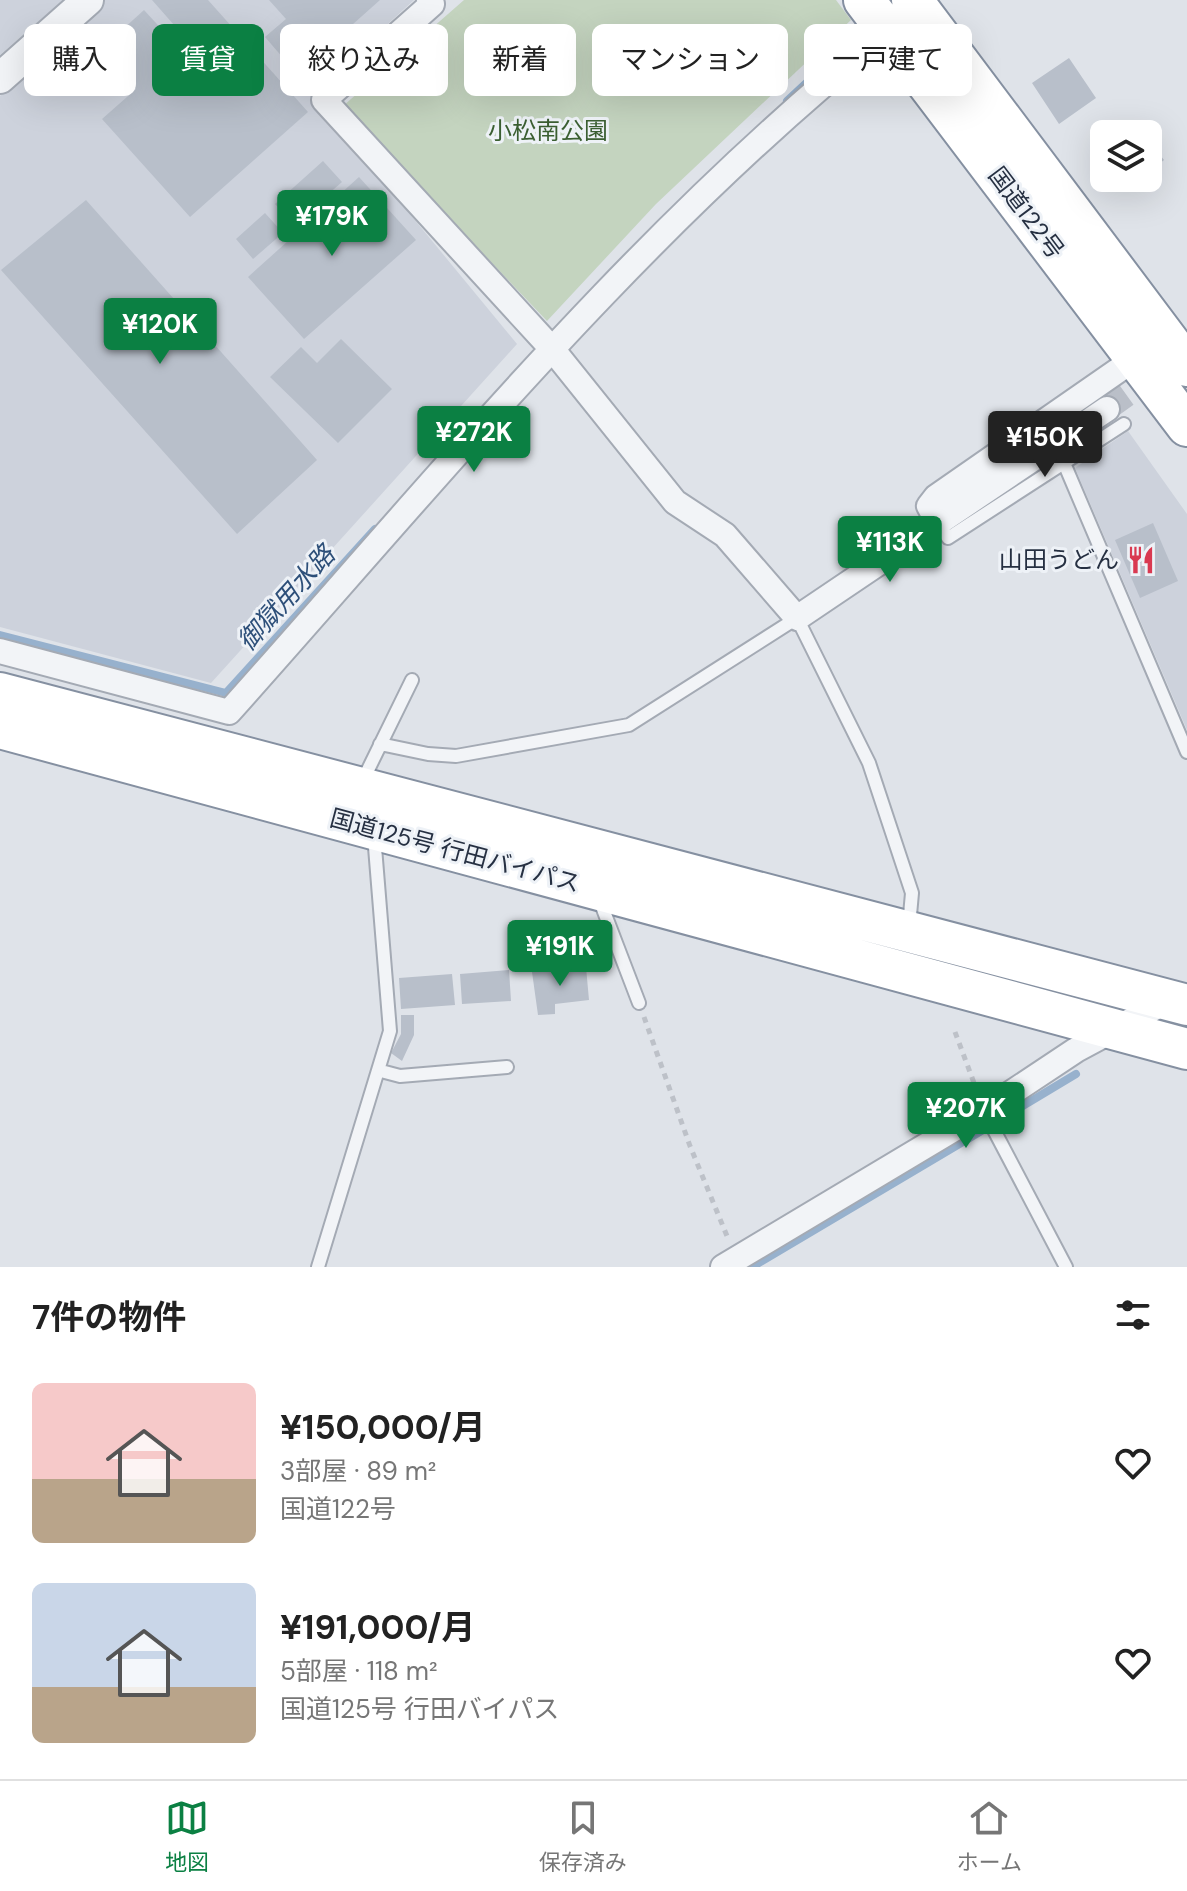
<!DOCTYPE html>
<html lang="ja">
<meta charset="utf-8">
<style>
body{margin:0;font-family:"DM Sans","Noto Sans JP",sans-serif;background:#f6f6f6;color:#222;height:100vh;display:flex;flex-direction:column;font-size:30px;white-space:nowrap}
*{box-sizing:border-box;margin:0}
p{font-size:26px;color:#767676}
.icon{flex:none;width:44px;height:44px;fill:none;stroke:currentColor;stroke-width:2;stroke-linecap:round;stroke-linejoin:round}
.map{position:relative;height:1267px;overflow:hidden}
.drawer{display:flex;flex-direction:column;background:#fff;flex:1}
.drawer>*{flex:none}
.top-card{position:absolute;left:24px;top:24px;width:1140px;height:72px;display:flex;gap:16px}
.tools{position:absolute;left:1090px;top:120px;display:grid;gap:16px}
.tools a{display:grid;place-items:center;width:72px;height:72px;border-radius:12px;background:#fff;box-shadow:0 8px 32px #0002;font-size:40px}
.price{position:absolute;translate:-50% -68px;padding:0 18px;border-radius:8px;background:#0b8043;color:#fff;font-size:26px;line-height:52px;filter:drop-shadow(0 2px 4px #0008)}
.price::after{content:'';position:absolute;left:50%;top:48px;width:24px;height:18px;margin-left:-12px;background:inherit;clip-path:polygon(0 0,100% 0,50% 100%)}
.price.on{background:#222;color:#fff}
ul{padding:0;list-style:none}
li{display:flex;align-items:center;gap:24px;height:200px;padding:0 32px}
li span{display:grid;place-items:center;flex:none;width:224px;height:160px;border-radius:12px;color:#555}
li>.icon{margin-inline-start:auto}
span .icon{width:96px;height:96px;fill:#fffc;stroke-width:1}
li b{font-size:34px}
h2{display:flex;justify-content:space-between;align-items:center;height:96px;padding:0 32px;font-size:34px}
.pill{padding:0 28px;border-radius:12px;background:#fff;box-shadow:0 8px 32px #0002;font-size:28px;line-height:72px}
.pill.on{background:#0b8043;color:#fff}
.menu{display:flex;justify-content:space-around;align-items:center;height:112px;border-top:2px solid #e0e0e0;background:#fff;font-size:22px;color:#767676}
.menu a{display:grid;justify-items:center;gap:4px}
.menu .on{color:#0b8043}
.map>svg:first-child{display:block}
</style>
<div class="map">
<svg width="1187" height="1267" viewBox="0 0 1187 1267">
<rect width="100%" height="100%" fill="#dfe3e9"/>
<path fill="#cdd2dc" d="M0,0H63L0,55Z
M105,0H414L311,94L517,344L211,683L0,627V96Z
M1128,431L1187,514V730L1075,468Z"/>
<path fill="#c4d4bf" d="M464,0H836L851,20L656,204L547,321L343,106Z"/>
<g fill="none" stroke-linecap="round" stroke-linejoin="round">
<path stroke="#97b1cd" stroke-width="8" d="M787,101L846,46
M0,635L226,693L375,529
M1001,1119L1076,1074
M752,1267L983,1130"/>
</g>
<path fill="#b8bfca" d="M152,0H208L308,112L190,217L102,119L136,89L101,49L144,10L180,49L189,42Z
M269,0H380L297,74L265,37L286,19Z
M1069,58L1096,98L1059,124L1032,83Z
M1148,140L1164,160L1148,173Z
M323,161L342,182L294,224L275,204Z
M359,177L416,240L304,339L248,277Z
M86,200L317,460L237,534L1,270Z
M265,213L283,233L253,259L236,239Z
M341,339L392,389L338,443L270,377L301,347L317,363Z
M1153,523L1178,581L1140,598L1115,540Z
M586,967L589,1000L555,1004V1014L538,1015L532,972Z
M509,970L511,1001L462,1004L460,974Z
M452,974L455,1005L401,1009L399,978Z
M401,1015H414V1035L402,1061L391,1053L401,1034Z"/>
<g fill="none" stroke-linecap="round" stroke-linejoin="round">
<path stroke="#babfc8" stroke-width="24" stroke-dasharray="24 12" stroke-linecap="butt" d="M1107,409L1160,371"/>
<defs>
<path id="service" d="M1064,463L1187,752
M938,523L948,538L1124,424
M380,744L428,754L456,756L629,725L797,618L869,763L912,893L909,926
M362,782L412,680
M604,896L603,909L639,1003
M381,1071L400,1076L507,1067
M984,1111L1066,1267
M318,1267L390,1031L374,835"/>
<path id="minor" d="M429,0L432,4L324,100L553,350L675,502L725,535L797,618L1107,409
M938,523L929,506L936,497L1136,358
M0,651L229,712C438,478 641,228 888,31
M723,1267L984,1111L1076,1050L1171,999"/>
<path id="tertiary" d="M0,78L88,0"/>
<path id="trunk" d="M864,0L1187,426
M912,0L1187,366
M0,693L1187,1005
M0,728L1187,1049"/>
</defs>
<use href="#service" stroke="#a4aab4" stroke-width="16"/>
<use href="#minor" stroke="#a4aab4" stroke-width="28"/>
<use href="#tertiary" stroke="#a4aab4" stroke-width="34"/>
<use href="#trunk" stroke="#8590a1" stroke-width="44"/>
<path stroke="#bdc1c8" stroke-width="5" stroke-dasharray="6 6" stroke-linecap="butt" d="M644,1017L690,1146L727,1236
M955,1032L977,1091"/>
<use href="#service" stroke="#f2f4f7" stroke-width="12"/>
<use href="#minor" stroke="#f2f4f7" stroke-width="24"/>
<use href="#tertiary" stroke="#f2f4f7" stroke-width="30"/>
<use href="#trunk" stroke="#fff" stroke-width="40"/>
</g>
<defs>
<symbol id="restaurant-bare" viewBox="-9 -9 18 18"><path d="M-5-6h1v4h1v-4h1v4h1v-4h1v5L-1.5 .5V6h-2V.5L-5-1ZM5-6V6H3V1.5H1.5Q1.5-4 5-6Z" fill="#d93951" stroke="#eef2f7" stroke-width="2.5" paint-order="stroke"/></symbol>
</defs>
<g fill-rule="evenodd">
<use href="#restaurant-bare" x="1121" y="540" width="40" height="40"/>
</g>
<g text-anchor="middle" stroke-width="6" stroke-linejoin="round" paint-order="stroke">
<g font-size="24" fill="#3b5f32" stroke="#eef2f7">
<text x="548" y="139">小松南公園</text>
</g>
<g font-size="24" fill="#263042" stroke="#eef2f7">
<text transform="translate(1026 213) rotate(53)" y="8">国道122号</text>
<text transform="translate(455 851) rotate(15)" y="8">国道125号 行田バイパス</text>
</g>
<g font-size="24" fill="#263042" stroke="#eef2f7" text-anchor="end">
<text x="1119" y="568">山田うどん</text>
</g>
<g font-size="26" font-style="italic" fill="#2d4f79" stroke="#eef2f7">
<text transform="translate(286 598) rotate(-48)" y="9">御獄用水路</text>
</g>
</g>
</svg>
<div class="tools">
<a><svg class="icon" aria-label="layers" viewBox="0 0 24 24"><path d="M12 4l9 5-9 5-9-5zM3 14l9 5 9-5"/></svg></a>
</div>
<b class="price" style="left:332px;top:258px">¥179K</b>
<b class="price" style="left:160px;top:366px">¥120K</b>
<b class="price" style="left:474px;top:474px">¥272K</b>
<b class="price on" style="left:1045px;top:479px">¥150K</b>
<b class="price" style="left:890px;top:584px">¥113K</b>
<b class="price" style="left:560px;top:988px">¥191K</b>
<b class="price" style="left:966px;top:1150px">¥207K</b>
<div class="top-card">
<a class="pill">購入</a>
<a class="pill on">賃貸</a>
<a class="pill">絞り込み</a>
<a class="pill">新着</a>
<a class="pill">マンション</a>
<a class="pill">一戸建て</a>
</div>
</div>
<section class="drawer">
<h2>7件の物件<svg class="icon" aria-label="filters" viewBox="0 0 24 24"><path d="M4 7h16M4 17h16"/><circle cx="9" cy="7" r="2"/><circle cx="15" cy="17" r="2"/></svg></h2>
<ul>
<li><span style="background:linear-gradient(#f6c9c9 60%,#b9a48a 0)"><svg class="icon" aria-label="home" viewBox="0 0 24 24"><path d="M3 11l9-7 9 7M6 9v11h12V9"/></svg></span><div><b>¥150,000/月</b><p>3部屋 · 89 m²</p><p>国道122号</p></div><svg class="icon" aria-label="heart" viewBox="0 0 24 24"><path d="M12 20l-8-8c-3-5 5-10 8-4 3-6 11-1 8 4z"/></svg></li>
<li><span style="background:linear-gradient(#c9d6e8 65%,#b9a48a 0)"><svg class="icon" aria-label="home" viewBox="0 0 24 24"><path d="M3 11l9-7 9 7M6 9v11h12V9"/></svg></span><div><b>¥191,000/月</b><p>5部屋 · 118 m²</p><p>国道125号 行田バイパス</p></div><svg class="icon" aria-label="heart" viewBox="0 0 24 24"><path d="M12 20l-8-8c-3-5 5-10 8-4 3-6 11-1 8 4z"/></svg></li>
</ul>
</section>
<nav class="menu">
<a class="on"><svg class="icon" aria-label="map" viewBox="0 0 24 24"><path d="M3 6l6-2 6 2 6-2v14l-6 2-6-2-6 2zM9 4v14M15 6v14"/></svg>地図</a>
<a><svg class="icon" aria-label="saved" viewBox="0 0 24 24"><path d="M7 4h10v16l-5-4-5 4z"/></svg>保存済み</a>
<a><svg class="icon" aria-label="home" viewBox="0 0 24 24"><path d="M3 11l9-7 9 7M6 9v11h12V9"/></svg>ホーム</a>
</nav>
